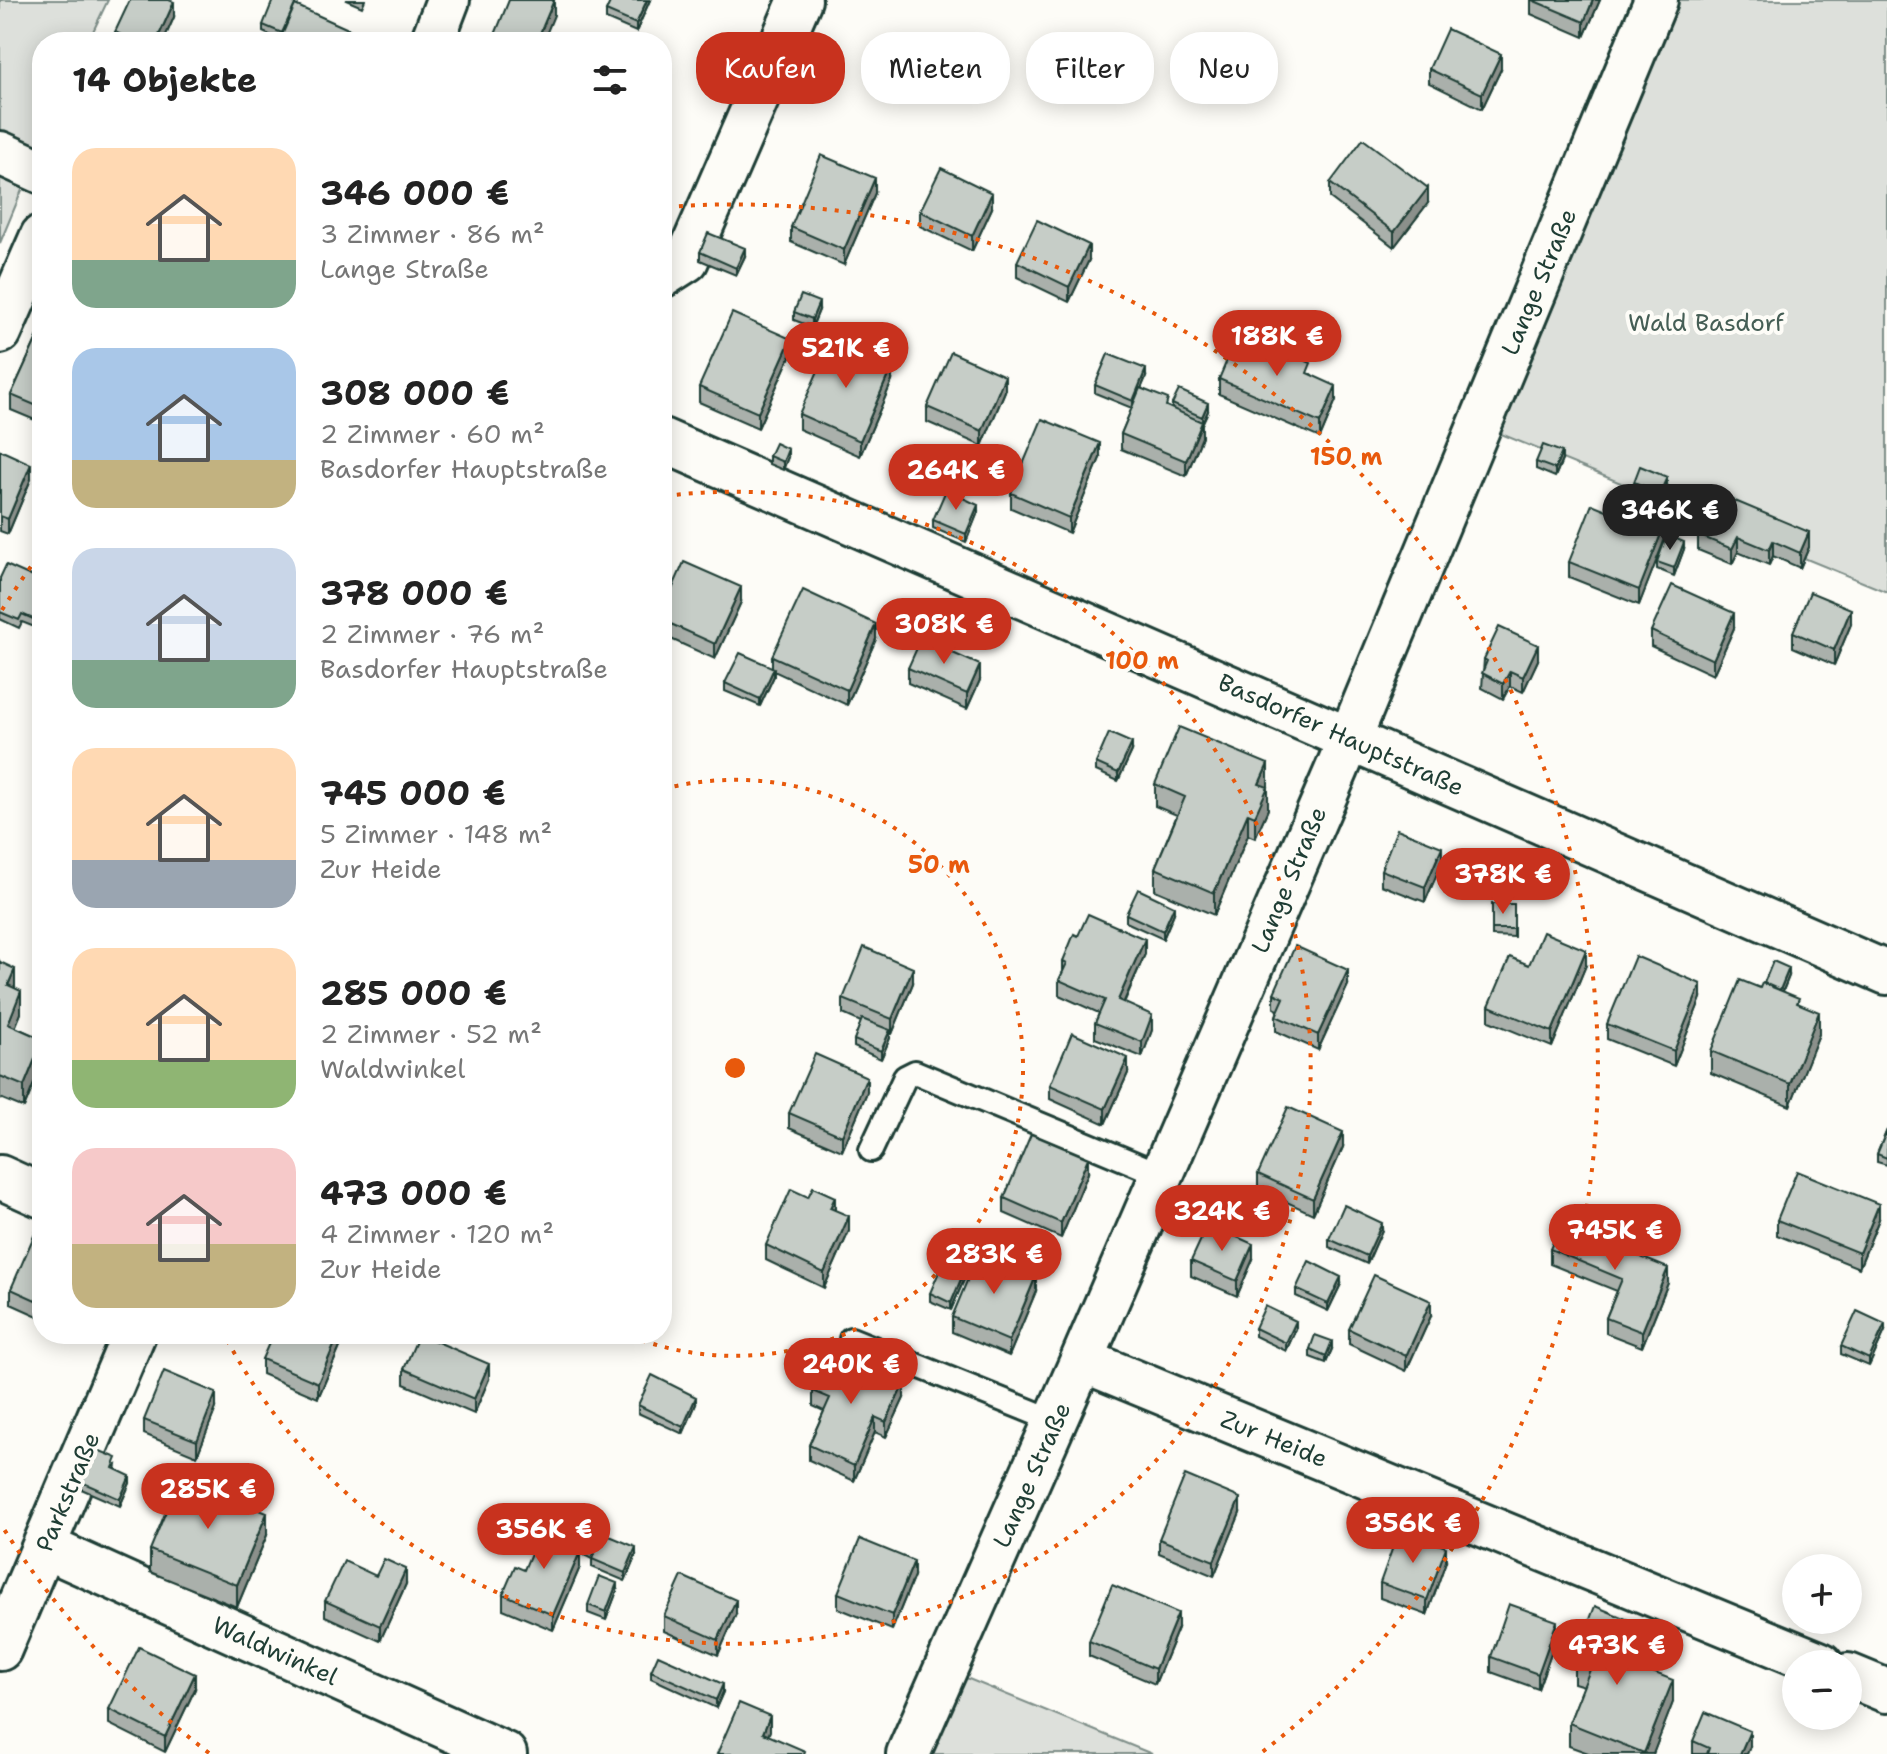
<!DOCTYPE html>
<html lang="de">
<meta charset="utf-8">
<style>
body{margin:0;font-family:"Shantell Sans",sans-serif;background:#f2f2f2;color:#222;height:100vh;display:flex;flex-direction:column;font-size:30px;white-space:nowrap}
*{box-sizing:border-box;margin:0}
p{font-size:26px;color:#767676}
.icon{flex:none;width:44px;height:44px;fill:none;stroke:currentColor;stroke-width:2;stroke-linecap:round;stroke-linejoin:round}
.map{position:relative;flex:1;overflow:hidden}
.panel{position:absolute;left:32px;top:32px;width:640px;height:1312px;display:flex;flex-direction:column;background:#fff;border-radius:32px;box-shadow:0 4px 20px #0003}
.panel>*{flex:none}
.hud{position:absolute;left:696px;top:32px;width:760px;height:72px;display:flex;gap:16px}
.buttons{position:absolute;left:1782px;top:1554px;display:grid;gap:16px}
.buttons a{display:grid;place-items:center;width:80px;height:80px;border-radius:50%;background:#fff;box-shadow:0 4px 20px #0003;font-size:40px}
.price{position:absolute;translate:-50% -68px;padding:0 18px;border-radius:28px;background:#c8321e;color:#fff;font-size:26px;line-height:52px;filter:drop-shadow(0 2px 4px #0008)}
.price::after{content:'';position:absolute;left:50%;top:48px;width:24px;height:18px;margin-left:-12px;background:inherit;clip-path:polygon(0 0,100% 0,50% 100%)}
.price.on{background:#222;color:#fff}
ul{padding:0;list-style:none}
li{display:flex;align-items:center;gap:24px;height:200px;padding:0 40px}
li span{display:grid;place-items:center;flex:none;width:224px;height:160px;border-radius:24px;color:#555}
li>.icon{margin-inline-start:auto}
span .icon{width:96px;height:96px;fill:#fffc;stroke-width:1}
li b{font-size:34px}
h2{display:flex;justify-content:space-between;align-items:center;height:96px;padding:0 40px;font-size:34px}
.pill{padding:0 28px;border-radius:32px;background:#fff;box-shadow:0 4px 20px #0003;font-size:28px;line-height:72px}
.pill.on{background:#c8321e;color:#fff}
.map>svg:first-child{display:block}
</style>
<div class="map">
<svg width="1887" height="1754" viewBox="0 0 1887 1754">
<rect width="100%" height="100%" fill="#fdfcf7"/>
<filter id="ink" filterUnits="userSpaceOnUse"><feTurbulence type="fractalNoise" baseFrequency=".0125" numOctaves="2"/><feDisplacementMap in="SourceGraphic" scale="16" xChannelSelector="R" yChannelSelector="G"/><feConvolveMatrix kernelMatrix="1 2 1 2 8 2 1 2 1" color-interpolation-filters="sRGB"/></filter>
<g filter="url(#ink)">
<path fill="#dde0db" stroke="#7e8e88" stroke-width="2" d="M0,0H108L88,42H42V142L0,243Z
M1647,0H1887V592L1467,420Z
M954,1673L1152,1754H918Z"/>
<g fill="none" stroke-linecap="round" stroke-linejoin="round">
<defs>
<path id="service" d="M871,1150L905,1077L915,1072L1162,1175
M851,1339L1055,1421"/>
<path id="minor" d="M432,42L448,0
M0,153L42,172
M662,276L687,260L800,0
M0,332L42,236
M662,440L1887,973
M0,1177L42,1196
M1082,1360L1821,1664
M45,1547L505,1754
M0,1649L134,1334
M1848,1675L1887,1691
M908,1754L1082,1360L1337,769L1656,0"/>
</defs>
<use href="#service" stroke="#1f3d34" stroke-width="28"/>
<use href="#minor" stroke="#1f3d34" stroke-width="48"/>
<use href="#service" stroke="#fdfcf7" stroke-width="22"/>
<use href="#minor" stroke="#fdfcf7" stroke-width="42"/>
</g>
<path fill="#aab0ab" stroke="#1f3d34" stroke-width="2" d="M346,0H365L362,7Z
M650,0L636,32L606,19V11Z
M1531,0H1600L1584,37L1531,14Z
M297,6L280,40L263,32V25Z
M174,17L163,42H115V32Z
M1429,69H1501L1482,109L1429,83Z
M1330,183L1428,203L1394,247L1330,198Z
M875,193L844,265L791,242V227Z
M992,208L972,251L920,226V211Z
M700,252L745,256L736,275L700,260Z
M1089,260L1069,302L1017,277V262Z
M819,310L812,327L794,320V312Z
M42,327V423L11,410V395Z
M791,354L758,428L699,402V387Z
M1311,374L1336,400L1320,438L1219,394V379Z
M1146,377L1141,388L1168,407L1172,409V404L1208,411L1202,424V437L1186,476L1121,449V434L1132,408L1095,393V385Z
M892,381L860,456L799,429V414Z
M1005,391L982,446L927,422V407Z
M0,450L31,479L8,534L0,531Z
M769,456L788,457L783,470L769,464Z
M1100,458L1069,533L1011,508V493Z
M1562,460L1555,477L1536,469V462Z
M1634,482L1667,485L1660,501L1634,489Z
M978,512L966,542L933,528V520Z
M1631,520L1671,523L1639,605L1569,577V562Z
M1809,532V547L1800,568L1773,556L1769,565L1738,552L1732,564L1698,550V535Z
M1684,549L1674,576L1657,569V562Z
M0,578L42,581V630L22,622L19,628L0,619Z
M741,602L715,659L662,635V620Z
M1851,624L1834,665L1793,647V632Z
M1734,628L1713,675L1651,646V631Z
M876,639L847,705L774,671V676L760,706L725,691V683L772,668V656Z
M1484,659L1538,660L1523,692L1510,686L1503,699L1482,688Z
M908,668L980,680L967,709L908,683Z
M1132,751L1118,781L1096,771V763Z
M1268,764V809L1255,838L1248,835L1214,915L1155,890V868L1177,815L1155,806V784Z
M1442,862L1425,902L1381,885V870Z
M1492,904H1514V937L1492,936Z
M1174,913L1163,939L1126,922V914Z
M1078,936L1145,954L1124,1003L1152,1030L1142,1057L1095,1038V1023L1099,1013L1059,995V980L1063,972V961Z
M0,962L15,988L21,1013L15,1027L42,1039V1064L24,1108L0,1098Z
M1529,965H1586L1552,1047L1489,1021V1006Z
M1789,976L1783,991L1799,1004L1819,1034L1790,1106L1711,1073V1051L1764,983Z
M913,983L892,1034H890V1038L881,1059L854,1047V1040L861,1022L843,1014V999Z
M1348,985L1318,1050L1276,1031V1016L1278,1010L1274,1008V993Z
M1701,998L1674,1066L1607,1039V1024Z
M1128,1073L1105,1124L1050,1099V1085Z
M867,1092L842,1151L789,1128V1113Z
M1887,1130V1165L1877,1162V1154Z
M1343,1147L1313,1214L1258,1189V1174Z
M1088,1173L1061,1238L1004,1213V1198Z
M835,1210L849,1231L824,1288L766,1260V1245Z
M1879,1219L1859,1268L1777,1235V1220Z
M1382,1230L1367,1264L1329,1247V1239Z
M42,1234V1318L11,1304V1289Z
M1613,1246L1668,1283L1642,1347L1606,1333V1318L1617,1291L1550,1264V1249Z
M1253,1259L1237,1296L1191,1276V1261Z
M966,1275L951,1310L930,1301V1293Z
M1341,1284L1328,1311L1296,1296V1289Z
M1036,1291L1009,1356L952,1332V1317Z
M1431,1316L1406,1371L1349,1344V1329Z
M1255,1328L1296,1329L1286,1351L1255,1336Z
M1885,1331L1869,1366L1841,1354V1346Z
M344,1334V1338L318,1398L262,1374V1359Z
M483,1334H502L499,1341Z
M1310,1349H1332L1326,1363L1310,1357Z
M404,1369L489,1379L474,1414L404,1384Z
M813,1391L904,1398L886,1437L875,1432L854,1481L809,1460V1445L824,1411L813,1406Z
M696,1404L683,1434L638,1413V1405Z
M216,1408L197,1456L144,1434V1420Z
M117,1465L116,1470L130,1483L120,1506L79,1488V1481Z
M1240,1513L1214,1576L1159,1553V1539Z
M267,1535L237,1607L150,1572V1550Z
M580,1546L636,1555L625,1581L592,1567V1559L580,1553Z
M572,1549L580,1567L553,1630L503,1609V1594L524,1570Z
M1446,1561L1427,1615L1380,1598V1583Z
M376,1576L406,1584L380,1641L325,1616V1601Z
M914,1576L892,1630L838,1608V1593Z
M617,1591L606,1620L588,1613V1605Z
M736,1614L718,1655L664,1631V1616Z
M1178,1628L1155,1684L1089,1656V1641Z
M1557,1636L1538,1689L1491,1672V1657Z
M1631,1643L1624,1660L1673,1702L1653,1754H1591L1569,1746V1723L1584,1686L1574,1683V1661Z
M651,1671L723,1692L716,1708L651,1678Z
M195,1689L165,1752L109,1724V1709Z
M1693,1741L1750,1746L1747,1754H1693Z"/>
<path fill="#8b908b" stroke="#1f3d34" stroke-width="2" d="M554,0V15L543,42L538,38Z
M647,0H650L636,32V24Z
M1593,0H1600L1584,37V22Z
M174,2V17L163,42H156Z
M1501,54V69L1482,109V94Z
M671,140V162L662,184V162Z
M875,178V193L844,265V250Z
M1428,188V203L1394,247V232Z
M992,193V208L972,251V236Z
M1089,245V260L1069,302V287Z
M745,248V256L736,275V268Z
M819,302V310L812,327V319Z
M668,336V344L662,355V348Z
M791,339V354L758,428V413Z
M892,366V381L860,456V441Z
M1146,369V377L1133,408V401Z
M1005,376V391L982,446V431Z
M1336,386V400L1320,438V423Z
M1208,403V411L1202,424V417Z
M1202,422V437L1186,476V461Z
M1100,443V458L1069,533V518Z
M788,449V457L783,470V462Z
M1562,452V460L1555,477V469Z
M31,464V479L8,534V519Z
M1667,477V485L1660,501V493Z
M978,505V512L966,542V534Z
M1671,508V523L1639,605V590Z
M1809,532V547L1800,568V553Z
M1738,537V552L1732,564V549Z
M1773,541V556L1769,565V550Z
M1684,542V549L1674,576V568Z
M741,587V602L715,659V644Z
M1851,609V624L1834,665V650Z
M1734,613V628L1713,675V660Z
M876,624V639L847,705V690Z
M1538,645V660L1523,692V677Z
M980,665V680L967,709V694Z
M774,668V676L760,706V699Z
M1510,671V686L1503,699V684Z
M666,690V698L662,708V701Z
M1132,743V751L1118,781V773Z
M1268,764V809L1255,838V816L1259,784Z
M1248,813V835L1214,915V893Z
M1442,847V862L1425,902V887Z
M1174,906V913L1163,939V931Z
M1145,939V954L1118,1015V1000Z
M1586,950V965L1552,1047V1032Z
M913,968V983L892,1034V1019Z
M1789,968V976L1780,998V990Z
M15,969V991L8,985Z
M1348,970V985L1318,1050V1035Z
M1701,984V998L1674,1066V1051Z
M21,991V1013L8,1046V1024Z
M1819,1012V1034L1790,1106V1084Z
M1152,1015V1030L1142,1057V1042Z
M890,1030V1038L881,1059V1051Z
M42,1042V1064L24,1108V1086Z
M1128,1058V1073L1105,1124V1109Z
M867,1077V1092L842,1151V1136Z
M1343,1132V1147L1313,1214V1199Z
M1088,1158V1173L1061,1238V1223Z
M835,1197V1212L830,1208Z
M1879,1204V1219L1859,1268V1253Z
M849,1216V1231L824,1288V1273Z
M1382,1223V1230L1367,1264V1256Z
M1253,1244V1259L1237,1296V1281Z
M966,1267V1275L951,1310V1303Z
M1668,1268V1283L1642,1347V1332Z
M1036,1276V1291L1009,1356V1341Z
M1341,1277V1284L1328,1311V1304Z
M1431,1301V1316L1406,1371V1356Z
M1296,1321V1329L1286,1351V1343Z
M1885,1324V1331L1869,1366V1359Z
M339,1334H344V1338L318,1398V1383Z
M1332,1341V1349L1326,1363V1356Z
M489,1364V1379L474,1414V1399Z
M904,1383V1398L886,1437V1422Z
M216,1393V1408L197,1456V1441Z
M696,1397V1404L683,1434V1427Z
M875,1417V1432L854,1481V1466Z
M130,1476V1483L120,1506V1499Z
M1240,1498V1513L1214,1576V1561Z
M267,1513V1535L237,1607V1585Z
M572,1535V1550L567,1547Z
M636,1547V1555L625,1581V1573Z
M1446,1547V1561L1427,1615V1600Z
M580,1552V1567L553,1630V1615Z
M914,1561V1576L892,1630V1615Z
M406,1569V1584L380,1641V1626Z
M617,1583V1591L606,1620V1612Z
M736,1600V1614L718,1655V1640Z
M1178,1613V1628L1155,1684V1669Z
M1557,1621V1636L1538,1689V1674Z
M1631,1621V1643L1617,1680V1658Z
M195,1674V1689L165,1752V1737Z
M1673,1680V1702L1653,1754H1644Z
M723,1684V1692L716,1708V1700Z
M770,1716V1731L763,1748V1733Z
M1750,1731V1746L1747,1754H1740Z"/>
<path fill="#c6cdc7" stroke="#1f3d34" stroke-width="2" d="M130,0H169L174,2L156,42H136L115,32Z
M273,0H297L282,33L263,25Z
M509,0H554L538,38L547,42H492Z
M611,0H647L636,24L606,11Z
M1532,0H1593L1584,22Z
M295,5L377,42H279Z
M1447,29L1501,54L1482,94L1429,69Z
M662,136L671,140L662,162Z
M1363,139L1428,188L1394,232L1330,183Z
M821,155L875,178L844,250L791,227Z
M941,168L992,193L972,236L920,211Z
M1037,220L1089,245L1069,287L1017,262Z
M708,233L745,248L736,268L700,252Z
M801,295L819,302L812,319L794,312Z
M732,313L791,339L758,413L699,387Z
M42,327V408L11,395Z
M1239,332L1311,363L1307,373L1336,386L1320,423L1219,379Z
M662,334L668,336L662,348Z
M832,339L892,366L860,441L799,414Z
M951,352L1005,376L982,431L927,407Z
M1108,354L1146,369L1133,401L1095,385Z
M1140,388L1168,399L1166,406L1202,422L1186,461L1121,434Z
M1179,390L1208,403L1202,417L1172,404Z
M1042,419L1100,443L1069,518L1011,493Z
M775,443L788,449L783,462L769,456Z
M1543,445L1562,452L1555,469L1536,462Z
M0,450L31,464L8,519L0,516Z
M1640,466L1667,477L1660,493L1634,482Z
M946,490L978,505L966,534L933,520Z
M1716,493L1809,532L1800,553L1773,541L1769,550L1738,537L1732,549L1698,535Z
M1640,496L1671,508L1639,590L1569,562L1592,504L1631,520Z
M1667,535L1684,542L1674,568L1657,562Z
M684,562L741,587L715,644L662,620V612Z
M6,565L42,581V623L22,614L19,620L0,612V578Z
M1672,585L1734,613L1713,660L1651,631Z
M803,590L876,624L847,690L772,656Z
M1810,592L1851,609L1834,650L1793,632Z
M1499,627L1538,645L1523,677L1510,671L1503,684L1482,673L1487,661L1484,659Z
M921,639L980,665L967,694L908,668Z
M740,653L774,668L760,699L725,683Z
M662,689L666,690L662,701Z
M1179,727L1268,764L1259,784L1268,787L1255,816L1248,813L1214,893L1155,868L1185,797L1155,784Z
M1109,733L1132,743L1118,773L1096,763Z
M1397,829L1442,847L1425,887L1381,870Z
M1138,889L1174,906L1163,931L1126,914Z
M1492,904H1514V929H1492Z
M1088,914L1145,939L1118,1000L1152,1015L1142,1042L1095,1023L1105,1000L1059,980L1067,963L1063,961L1074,934L1078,936Z
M1543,932L1586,950L1552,1032L1489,1006L1510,957L1529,965Z
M1295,946L1348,970L1318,1035L1276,1016L1284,998L1274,993Z
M864,947L913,968L892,1019L843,999Z
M1635,956L1701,984L1674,1051L1607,1024Z
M1773,961L1789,968L1780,990L1764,983Z
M0,962L15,969L8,985L21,991L8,1024L42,1039V1042L24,1086L0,1076Z
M1740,980L1760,988L1762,983L1799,998L1797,1003L1819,1012L1790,1084L1711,1051Z
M862,1019L890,1030L881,1051L854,1040Z
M1072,1033L1128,1058L1105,1109L1050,1085Z
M815,1054L867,1077L842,1136L789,1113Z
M1288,1107L1343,1132L1313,1199L1258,1174Z
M1887,1130V1158L1877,1154Z
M1031,1134L1088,1158L1061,1223L1004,1198Z
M1797,1171L1879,1204L1859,1253L1777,1220Z
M813,1187L835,1197L830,1208L849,1216L824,1273L766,1245L791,1189L808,1197Z
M1344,1205L1382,1223L1367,1256L1329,1239Z
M1563,1219L1613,1240L1611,1245L1668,1268L1642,1332L1606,1318L1622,1279L1550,1249Z
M1208,1224L1253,1244L1237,1281L1191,1261Z
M36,1231L42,1234V1303L11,1289Z
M979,1252L1036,1276L1009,1341L952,1317Z
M945,1258L966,1267L951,1303L930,1293Z
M1309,1261L1341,1277L1328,1304L1296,1289Z
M1374,1275L1431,1301L1406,1356L1349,1329Z
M1265,1306L1296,1321L1286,1343L1255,1328Z
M1857,1311L1885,1324L1869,1359L1841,1346Z
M273,1334H339L318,1383L262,1359Z
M419,1334L489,1364L474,1399L404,1369Z
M1315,1335L1332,1341L1326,1356L1310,1349Z
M831,1351L904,1383L886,1422L875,1417L854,1466L809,1445L830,1398L813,1391Z
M164,1371L216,1393L197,1441L144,1420Z
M652,1375L696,1397L683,1427L638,1405Z
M93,1448L117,1458L113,1468L130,1476L120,1499L79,1481Z
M1185,1475L1240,1498L1214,1561L1159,1539Z
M180,1477L267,1513L237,1585L150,1550Z
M543,1524L572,1535L567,1547L580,1552L553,1615L503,1594L515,1566L524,1570Z
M588,1527L636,1547L625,1573L592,1559L595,1552L580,1546Z
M1399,1530L1446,1547L1427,1600L1380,1583Z
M860,1539L914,1561L892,1615L838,1593Z
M384,1559L406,1569L380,1626L325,1601L344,1561L376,1576Z
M599,1576L617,1583L606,1612L588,1605Z
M682,1576L736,1600L718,1640L664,1616Z
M1112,1585L1178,1613L1155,1669L1089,1641Z
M1509,1604L1557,1621L1538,1674L1491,1657Z
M1595,1606L1631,1621L1617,1658L1673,1680L1644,1753L1569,1723L1591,1667L1574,1661Z
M139,1647L195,1674L165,1737L109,1709Z
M658,1655L723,1684L716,1700L651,1671Z
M739,1703L770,1716L763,1733L805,1751L804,1754H717Z
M1705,1712L1750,1731L1740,1754H1707L1709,1748L1693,1741Z"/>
</g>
<g fill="none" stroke="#e8590c" stroke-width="4" stroke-dasharray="4 8">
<path d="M663 789A288 288 0 1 1 625 1334"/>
<path d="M665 496A576 576 0 1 1 226 1338"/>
<path d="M209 1753A864 864 0 0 1 2 1526M2 610A864 864 0 0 1 40 554M667 207A864 864 0 0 1 1261 1753"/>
</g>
<g text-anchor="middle" stroke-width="8" stroke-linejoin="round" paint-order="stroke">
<g font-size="24" fill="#1f3d34" stroke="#fdfcf7">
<text transform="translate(1539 282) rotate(-67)" y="8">Lange Straße</text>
<text transform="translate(1341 735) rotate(24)" y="8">Basdorfer Hauptstraße</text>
<text transform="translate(1289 880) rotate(-67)" y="8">Lange Straße</text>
<text transform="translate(1274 1439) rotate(22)" y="8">Zur Heide</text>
<text transform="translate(1032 1475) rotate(-66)" y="8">Lange Straße</text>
<text transform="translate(68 1492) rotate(-67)" y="8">Parkstraße</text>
<text transform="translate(275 1651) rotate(24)" y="8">Waldwinkel</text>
</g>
<g font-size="24" fill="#455e55" stroke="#fdfcf7">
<text x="1706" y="331">Wald Basdorf</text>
</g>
</g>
<circle cx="735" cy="1068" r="12" fill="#e8590c" stroke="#fdfcf7" stroke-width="4"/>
<g font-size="24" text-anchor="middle" font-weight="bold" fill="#e8590c" stroke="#fdfcf7" stroke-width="8" stroke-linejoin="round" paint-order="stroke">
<text x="1346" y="465">150 m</text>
<text x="1142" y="669">100 m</text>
<text x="939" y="873">50 m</text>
</g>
</svg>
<div class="buttons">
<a>+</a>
<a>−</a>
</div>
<b class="price" style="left:1277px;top:378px">188K €</b>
<b class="price" style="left:846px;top:390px">521K €</b>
<b class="price" style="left:956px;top:512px">264K €</b>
<b class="price on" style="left:1670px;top:552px">346K €</b>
<b class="price" style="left:944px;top:666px">308K €</b>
<b class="price" style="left:1503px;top:916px">378K €</b>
<b class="price" style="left:1222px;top:1253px">324K €</b>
<b class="price" style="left:1615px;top:1272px">745K €</b>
<b class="price" style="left:994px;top:1296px">283K €</b>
<b class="price" style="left:851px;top:1406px">240K €</b>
<b class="price" style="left:208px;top:1531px">285K €</b>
<b class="price" style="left:1413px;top:1565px">356K €</b>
<b class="price" style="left:544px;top:1571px">356K €</b>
<b class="price" style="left:1617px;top:1687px">473K €</b>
<div class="hud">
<a class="pill on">Kaufen</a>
<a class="pill">Mieten</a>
<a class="pill">Filter</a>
<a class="pill">Neu</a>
</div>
<section class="panel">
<h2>14 Objekte<svg class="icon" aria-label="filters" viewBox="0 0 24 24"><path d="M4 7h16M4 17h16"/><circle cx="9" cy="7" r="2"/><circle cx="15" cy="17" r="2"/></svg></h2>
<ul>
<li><span style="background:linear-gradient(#ffd9b3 70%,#7fa58c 0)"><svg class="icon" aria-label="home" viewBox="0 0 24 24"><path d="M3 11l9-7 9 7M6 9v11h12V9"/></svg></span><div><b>346 000 €</b><p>3 Zimmer · 86 m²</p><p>Lange Straße</p></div></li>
<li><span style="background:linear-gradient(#a9c7e8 70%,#c2b280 0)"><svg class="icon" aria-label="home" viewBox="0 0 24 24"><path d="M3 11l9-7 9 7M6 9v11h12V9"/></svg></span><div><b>308 000 €</b><p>2 Zimmer · 60 m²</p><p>Basdorfer Hauptstraße</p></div></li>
<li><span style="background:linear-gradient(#c9d6e8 70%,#7fa58c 0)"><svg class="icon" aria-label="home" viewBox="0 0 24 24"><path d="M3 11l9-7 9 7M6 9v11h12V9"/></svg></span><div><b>378 000 €</b><p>2 Zimmer · 76 m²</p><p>Basdorfer Hauptstraße</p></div></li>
<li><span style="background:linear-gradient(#ffd9b3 70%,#9aa5b1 0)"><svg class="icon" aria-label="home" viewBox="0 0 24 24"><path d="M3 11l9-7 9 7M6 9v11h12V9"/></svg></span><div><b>745 000 €</b><p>5 Zimmer · 148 m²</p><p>Zur Heide</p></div></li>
<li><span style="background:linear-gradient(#ffd9b3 70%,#8fb573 0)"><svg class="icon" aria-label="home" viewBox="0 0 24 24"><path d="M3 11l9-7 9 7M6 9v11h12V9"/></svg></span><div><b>285 000 €</b><p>2 Zimmer · 52 m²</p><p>Waldwinkel</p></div></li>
<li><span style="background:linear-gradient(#f6c9c9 60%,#c2b280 0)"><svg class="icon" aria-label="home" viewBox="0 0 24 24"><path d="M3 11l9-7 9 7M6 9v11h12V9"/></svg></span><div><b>473 000 €</b><p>4 Zimmer · 120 m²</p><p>Zur Heide</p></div></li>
</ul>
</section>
</div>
